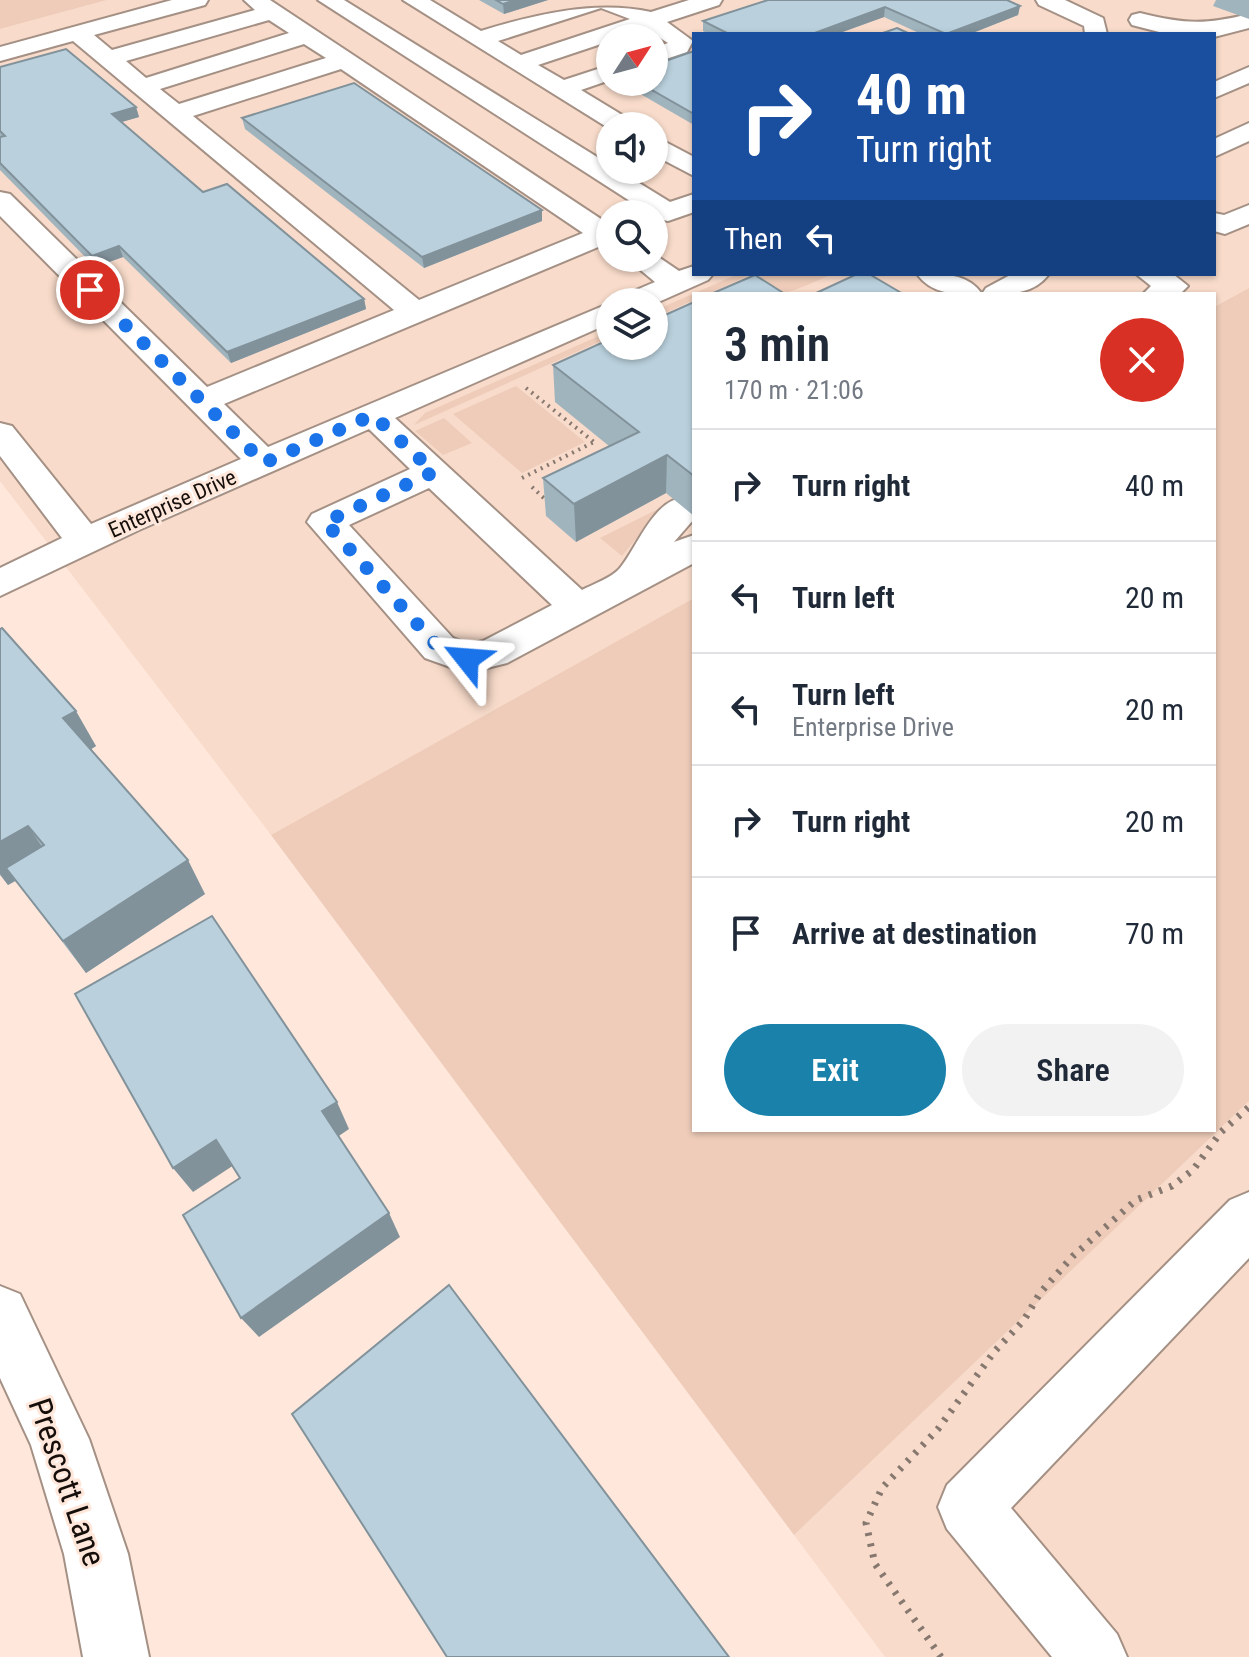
<!DOCTYPE html>
<html lang="en">
<head>
<meta charset="utf-8">
<style>
  body { margin:0; font-family:"Roboto Condensed",sans-serif; background:#f2f2f3; color:#1f2937; height:100vh; display:flex; flex-direction:column; font-size:30px; white-space:nowrap }
  * { box-sizing:border-box; margin:0 }
  p { font-size:26px; color:#747a83 }
  .icon { flex:none; width:44px; height:44px; fill:none; stroke:currentColor; stroke-width:2; stroke-linecap:round; stroke-linejoin:round }
  .map { position:relative; flex:1; overflow:hidden }
  .drawer { position:absolute; left:692px; top:292px; width:524px; height:840px; display:flex; flex-direction:column; background:#fff; border-radius:0px; box-shadow:0 2px 6px #0004 }
  .drawer>* { flex:none }
  .banner { position:absolute; left:692px; top:32px; width:524px; height:244px; border-radius:0px; box-shadow:0 2px 6px #0004; background:#1a4fa0; color:#fff; overflow:hidden }
  .needle { width:52px; rotate:54deg }
  .tools { position:absolute; left:596px; top:24px; display:grid; gap:16px }
  .tools a { display:grid; place-items:center; width:72px; height:72px; border-radius:50%; background:#fff; box-shadow:0 2px 6px #0004; font-size:40px }
  .pin { position:absolute; display:grid; place-items:center; width:68px; height:68px; color:#fff; margin:-34px; border:4px solid #fff; border-radius:50%; box-shadow:0 2px 8px #0007 }
  .me { position:absolute; width:88px; margin:-44px; rotate:298deg; stroke-linejoin:round; filter:drop-shadow(0 0 6px #0008) }
  .turn { display:flex; align-items:center; gap:28px; height:168px; padding:0 32px; font-size:36px }
  .turn .icon { width:104px; height:104px; stroke-width:2.5 }
  .turn b { display:block; font-size:56px; line-height:68px }
  .then { display:flex; align-items:center; height:76px; padding:0 32px; background:#0003; gap:16px; font-size:30px }
  .round { display:grid; place-items:center; flex:none; width:84px; height:84px; border-radius:42px; background:#f2f2f3 }
  .head { display:flex; align-items:center; justify-content:space-between; height:136px; padding:0 32px }
  h1 { font-size:48px; font-weight:600; line-height:60px }
  .button { display:flex; gap:16px; margin-top:auto; padding:16px 32px }
  .button a { flex:1; height:92px; border-radius:48px; background:#1981aa; color:#fff; font-size:32px; font-weight:600; line-height:92px; text-align:center }
  .button a+a { background:#f2f2f3; color:#1f2937 }
  ul { padding:0; list-style:none }
  li { display:flex; align-items:center; gap:24px; height:112px; padding:0 32px; border-top:2px solid #e0e1e3 }
  li div { flex:1 }
  li b { display:block; font-size:30px }
  li em { font-style:normal }
  .map>svg:first-child { display:block }
  .built { fill:#f8dbca; fill-rule:evenodd }
  .green { fill:#eeccb9 }
  .lines { fill:none; stroke-linecap:round; stroke-linejoin:round }
  .minor-casing { stroke:#a49084; stroke-width:4 }
  .path-far1 { stroke:#87786f; stroke-width:4; stroke-dasharray:2 5; stroke-linecap:butt }
  .path { stroke:#87786f; stroke-width:7; stroke-dasharray:3 8; stroke-linecap:butt }
  .minor { fill:#fff; fill-rule:evenodd }
  .wall { fill:#a0b4be }
  .shaded-wall { fill:#82929b }
  .building { fill:#bad1dd; stroke:#82929b; stroke-width:2 }
  .route { stroke:#1a73e8; stroke-width:14; stroke-dasharray:0 25.2 }
  .labels { text-anchor:middle; stroke-width:6; stroke-linejoin:round; paint-order:stroke }
  .far-street-label { font-size:22px; fill:#150e0a; stroke:#ffe8db }
  .near-street-label { font-size:32px; fill:#150e0a; stroke:#ffe8db }
</style>
</head>
<body>
<div class="map">
<svg width="1249" height="1657" viewBox="0 0 1249 1657">
  <rect width="100%" height="100%" fill="#ffe8db"/>
  <path class="built" d="M107 0H1249V288L1214 307V294H694V598L271 835 0 481V29ZM694 34H1214V274H694ZM610 38H654V82H610ZM610 126H654V170H610ZM610 214H654V258H610ZM610 302H654V346H610Z
    M1249 1101V1657H885L794 1535Z"/>
  <path class="green" d="M0 0H107L0 29Z
    M738 274H752L708 294H694V300L654 318V311Z
    M766 274H832C803 287 765 307 735 288Z
    M1249 288V1101L794 1535 271 835 694 598V1130H1214V307Z
    M610 331V337L414 425 425 413Z
    M516 386 585 442 522 473 453 414Z
    M444 418 472 443 443 455 415 431Z
    M662 507 622 556 600 538Z"/>
  <g class="lines">
    <g class="minor-casing">
      <path id="minor" d="M172 0H208L205 5 94 35 112 50 255 10 244 0H270L610 225V247L603 245 224 404 268 447 610 303V323L395 418 582 590C593 584 612 578 620 568 639 545 657 489 694 499V519L674 542 694 535V563L507 663 467 673 425 658 307 522 312 514 410 469 369 429 139 530 0 596V568L62 538 0 456V423L12 426 91 524 241 459 0 216V192L10 194 207 387 394 310 73 41 0 61V47ZM269 20 289 33 146 78 126 61ZM304 44 326 58 179 104 160 89ZM341 69 583 233 419 300 193 116ZM429 488 552 605 483 641 469 644 453 638 349 525Z
        M318 0H344L610 165V170H618L670 202 694 194V212L668 221 658 219Z
        M403 0H430L481 31C536 14 596 0 651 12L689 0H722L719 5 667 22 693 41 687 52 654 63V48L668 43 646 29 610 38V41L538 65 564 80 610 65V80L581 90 632 121 636 126H610V129ZM601 8 630 19 521 55 498 41Z
        M1036 0H1065L1103 18 1107 34H1085L1084 26 1039 5Z
        M1140 13C1184 24 1205 25 1249 14V28L1214 37V34H1167L1132 25 1129 20 1132 15Z
        M1249 67V83L1214 98V82Z
        M1249 123V141L1214 157V139Z
        M654 136 694 157V176L654 155Z
        M1249 205V224L1225 234 1214 231V213L1224 215Z
        M654 254 679 271 694 266V274H713L708 280 654 304 618 302 622 296 655 282 626 258H654Z
        M917 274C941 274 967 272 982 294 958 294 933 296 917 274Z
        M1012 274H1049C1033 296 1006 294 982 294L986 288Z
        M1136 274H1173L1188 286 1180 294H1143L1151 286Z
        M1249 1192V1258L1011 1508 1117 1634 1127 1657H1052L947 1529 938 1507 947 1485 1230 1200Z
        M0 1286 20 1294 89 1439 128 1554 149 1657H83L64 1554 31 1445 0 1378Z"/>
    </g>
    <path class="path-far1" d="M526 388 594 442
      M522 478 596 441
      M532 487 548 502"/>
    <path class="path" d="M941 1657 875 1564 866 1523 882 1488 938 1429 994 1352 1024 1320 1040 1293 1073 1256 1136 1200 1172 1186 1193 1170 1221 1132 1249 1107"/>
    <use href="#minor" class="minor"/>
  </g>
  <path class="wall" d="M479 0H548L504 14Z
    M768 0 1020 6 1018 15 970 34H921L884 17 837 34H709L703 31V21Z
    M1216 0H1249V19L1213 6Z
    M694 51V125L625 85V82H654Z
    M0 67 136 107 139 117 121 122 203 192 364 299 366 309 231 363 123 257 95 267 0 170Z
    M242 118 542 210V221L424 268 245 129Z
    M694 302V516L666 493 576 542 546 516 543 478 609 446 555 402 553 365Z
    M0 629 96 746 90 750 205 894 86 973 16 881 8 885 0 875Z"/>
  <path class="shaded-wall" d="M516 0H548L504 14 503 4Z
    M1020 6 1018 15 970 34H946Z
    M885 7 884 17 837 34H812Z
    M136 107 139 117 115 124 112 114Z
    M542 210V221L424 268 422 257Z
    M119 246 123 257 95 267 92 256Z
    M364 299 366 309 231 363 227 352Z
    M667 455 666 493 576 542 574 504Z
    M76 711 96 746 83 754 63 718Z
    M28 826 50 859 8 885 0 874V842Z
    M188 860 205 894 86 973 63 941Z
    M337 1102 349 1129 336 1138 322 1111Z
    M216 1140 234 1165 193 1192 173 1168Z
    M389 1213 400 1237 259 1337 241 1318Z"/>
  <path class="building" d="M496 0H516L503 4Z
    M768 0H1007L1020 6 946 34 885 7 812 34H729L703 21Z
    M897 28 910 34H880Z
    M66 49 136 107 112 114 203 192 227 184 364 299 227 352 119 246 92 256 0 163V137L5 136 0 131V67Z
    M694 51V114L638 82H654V65Z
    M354 83 542 210 422 257 242 118Z
    M857 274H869L903 294H814Z
    M755 275 785 294H795H711Z
    M694 302V476L667 455 574 504 543 478 639 432 553 365 610 339V346H654V320Z
    M2 628 76 711 63 718 188 860 63 941 6 868 44 845 28 826 0 842V629Z
    M212 916 337 1102 322 1111 389 1213 241 1318 183 1215 240 1178 216 1140 173 1168 75 994Z
    M449 1285 729 1657H447L292 1414Z"/>
  <g class="lines">
    <path class="route" d="M90 290 264 463 373 415 434 472 325 522 439 648 467 659"/>
  </g>
  <g class="labels">
    <g class="far-street-label">
      <text transform="translate(172 503) rotate(-24)" y="8">Enterprise Drive</text>
    </g>
    <g class="near-street-label">
      <text transform="translate(67 1482) rotate(71)" y="11">Prescott Lane</text>
    </g>
  </g>
</svg>
<div class="tools">
<a><svg class="needle" viewBox="-14 -14 28 28"><path d="M0-13l5 13h-10z" fill="#e53935"/><path d="M0 13l5-13h-10z" fill="#747a83"/></svg></a>
<a><svg class="icon" aria-label="sound" viewBox="0 0 24 24"><path d="M4 9h4l5-4v14l-5-4H4zM17 9q2 3 0 6"/></svg></a>
<a><svg class="icon" aria-label="search" viewBox="0 0 24 24"><circle cx="10" cy="10" r="6"/><path d="M15 15l6 6"/></svg></a>
<a><svg class="icon" aria-label="layers" viewBox="0 0 24 24"><path d="M12 4l9 5-9 5-9-5zM3 14l9 5 9-5"/></svg></a>
</div>
<div class="pin" style="left:90px;top:290px;background:#d93025"><svg class="icon" aria-label="arrive" viewBox="0 0 24 24"><path d="M6 21V4h12l-3 4 3 4H6"/></svg></div>
<svg class="me" style="left:467px;top:659px" viewBox="-20 -20 40 40"><path d="M0-17L14 15 0 8-14 15z" fill="#1a73e8" stroke="#fff" stroke-width="4"/></svg>
<div class="banner">
<div class="turn"><svg class="icon" aria-label="right" viewBox="0 0 24 24"><path d="M7 20v-9h11M14 6l5 5-5 5"/></svg><div><b>40 m</b>Turn right</div></div>
<div class="then">Then<svg class="icon" aria-label="left" viewBox="0 0 24 24"><path d="M17 20v-9H6M10 6l-5 5 5 5"/></svg></div>
</div>
<section class="drawer">
<div class="head"><div><h1>3 min</h1><p>170 m · 21:06</p></div><a class="round" style="background:#d93025;color:#fff"><svg class="icon" aria-label="close" viewBox="0 0 24 24"><path d="M6 6l12 12M18 6L6 18"/></svg></a></div>
<ul>
<li><svg class="icon" aria-label="right" viewBox="0 0 24 24"><path d="M7 20v-9h11M14 6l5 5-5 5"/></svg><div><b>Turn right</b></div><em>40 m</em></li>
<li><svg class="icon" aria-label="left" viewBox="0 0 24 24"><path d="M17 20v-9H6M10 6l-5 5 5 5"/></svg><div><b>Turn left</b></div><em>20 m</em></li>
<li><svg class="icon" aria-label="left" viewBox="0 0 24 24"><path d="M17 20v-9H6M10 6l-5 5 5 5"/></svg><div><b>Turn left</b><p>Enterprise Drive</p></div><em>20 m</em></li>
<li><svg class="icon" aria-label="right" viewBox="0 0 24 24"><path d="M7 20v-9h11M14 6l5 5-5 5"/></svg><div><b>Turn right</b></div><em>20 m</em></li>
<li><svg class="icon" aria-label="arrive" viewBox="0 0 24 24"><path d="M6 21V4h12l-3 4 3 4H6"/></svg><div><b>Arrive at destination</b></div><em>70 m</em></li>
</ul>
<div class="button"><a>Exit</a><a>Share</a></div>
</section>
</div>
</body>
</html>
